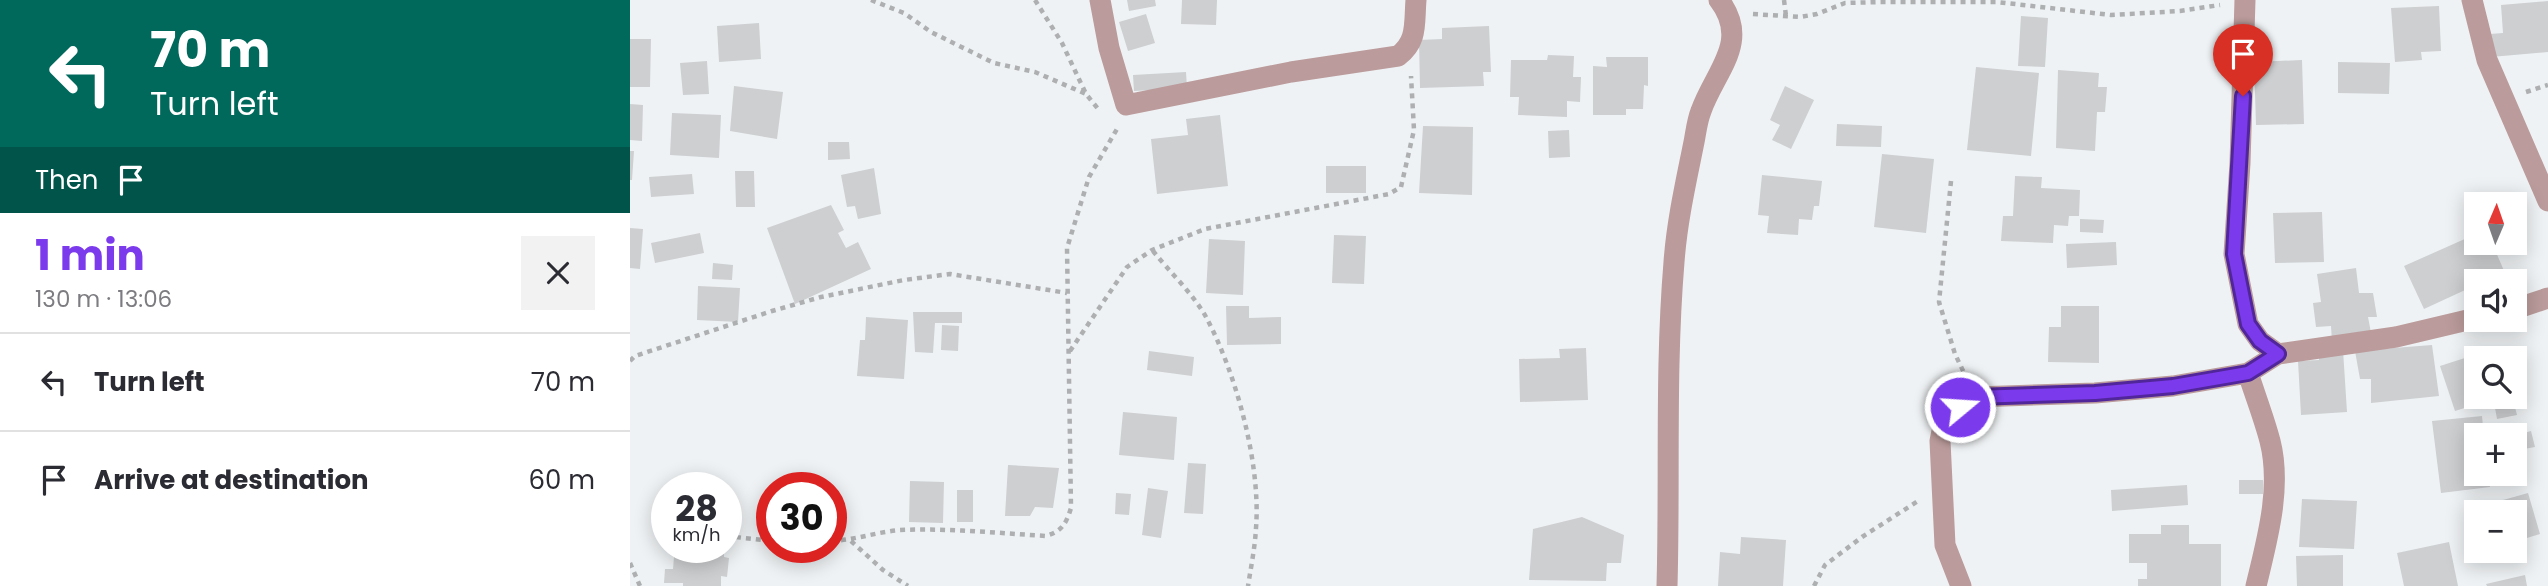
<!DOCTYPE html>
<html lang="en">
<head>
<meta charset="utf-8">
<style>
  body { margin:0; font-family:Poppins,sans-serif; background:#f2f2f3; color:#2b2b33; height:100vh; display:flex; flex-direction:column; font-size:26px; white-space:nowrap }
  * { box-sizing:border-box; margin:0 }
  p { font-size:23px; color:#7c7c81 }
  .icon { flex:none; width:38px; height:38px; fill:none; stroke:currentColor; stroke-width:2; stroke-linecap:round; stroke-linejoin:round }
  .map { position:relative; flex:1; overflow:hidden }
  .sheet { display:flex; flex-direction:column; background:#fff; width:630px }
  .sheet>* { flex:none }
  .top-card { background:#00695c; color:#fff; overflow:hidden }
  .needle { width:46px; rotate:2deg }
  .tools { position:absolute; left:1834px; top:192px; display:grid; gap:14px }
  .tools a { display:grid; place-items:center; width:63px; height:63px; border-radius:0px; background:#fff; box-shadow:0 4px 18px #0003; font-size:35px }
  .speed { position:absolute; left:21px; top:472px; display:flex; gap:14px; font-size:35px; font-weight:700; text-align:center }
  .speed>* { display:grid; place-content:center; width:91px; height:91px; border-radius:50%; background:#fff; box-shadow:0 4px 18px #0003; line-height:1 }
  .speed small { font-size:18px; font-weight:400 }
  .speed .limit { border:10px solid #d22; background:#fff; color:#111 }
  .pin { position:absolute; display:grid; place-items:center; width:60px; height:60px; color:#fff; margin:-72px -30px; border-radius:50% 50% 50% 0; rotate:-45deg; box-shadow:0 0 7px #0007 }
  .pin .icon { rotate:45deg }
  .me { position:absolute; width:77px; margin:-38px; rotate:72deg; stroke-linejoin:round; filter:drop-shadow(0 0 5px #0008) }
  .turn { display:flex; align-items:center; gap:24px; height:147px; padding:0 35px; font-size:32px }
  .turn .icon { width:91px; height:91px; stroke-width:2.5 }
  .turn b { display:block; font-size:49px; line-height:60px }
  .then { display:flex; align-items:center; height:66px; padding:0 35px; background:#0003; gap:14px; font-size:26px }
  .round { display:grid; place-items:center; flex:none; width:74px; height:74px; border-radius:0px; background:#f2f2f3 }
  .summary { display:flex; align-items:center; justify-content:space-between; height:119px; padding:0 35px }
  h1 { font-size:42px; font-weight:700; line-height:52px; color:#7c3aed }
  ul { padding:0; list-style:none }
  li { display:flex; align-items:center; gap:21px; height:98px; padding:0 35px; border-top:2px solid #e1e1e2 }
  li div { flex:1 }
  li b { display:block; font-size:26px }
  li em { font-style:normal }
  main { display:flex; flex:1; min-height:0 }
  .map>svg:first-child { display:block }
  .building { fill:#cdcfd1 }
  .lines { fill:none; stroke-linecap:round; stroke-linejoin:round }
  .path { stroke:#adafb1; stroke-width:4.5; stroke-dasharray:5 5; stroke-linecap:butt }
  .minor { stroke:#bb9b9b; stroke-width:21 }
  .route-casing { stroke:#51269a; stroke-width:18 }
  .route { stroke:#7c3aed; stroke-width:12 }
</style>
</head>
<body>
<main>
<section class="sheet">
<div class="top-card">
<div class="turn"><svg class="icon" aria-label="left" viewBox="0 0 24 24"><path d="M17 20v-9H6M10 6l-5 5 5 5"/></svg><div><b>70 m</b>Turn left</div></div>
<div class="then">Then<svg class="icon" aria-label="arrive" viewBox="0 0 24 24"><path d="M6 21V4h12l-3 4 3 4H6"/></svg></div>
</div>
<div class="summary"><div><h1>1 min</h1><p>130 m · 13:06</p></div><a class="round"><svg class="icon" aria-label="close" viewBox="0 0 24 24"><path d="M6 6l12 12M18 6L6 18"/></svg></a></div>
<ul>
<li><svg class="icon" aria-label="left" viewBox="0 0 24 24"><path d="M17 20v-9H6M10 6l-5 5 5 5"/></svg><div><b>Turn left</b></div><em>70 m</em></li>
<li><svg class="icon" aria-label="arrive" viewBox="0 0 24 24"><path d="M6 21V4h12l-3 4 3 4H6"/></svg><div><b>Arrive at destination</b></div><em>60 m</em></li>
</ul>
</section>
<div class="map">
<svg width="1918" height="586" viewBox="0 0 1918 586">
  <rect width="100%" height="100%" fill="#eff2f4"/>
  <path class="building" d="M497 0H525L526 6 499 11Z
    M552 0H587L586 25 551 24Z
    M1918 1V52L1861 57 1860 34 1873 33 1871 5Z
    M1809 6 1811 51 1791 52 1792 60 1765 62 1761 8Z
    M516 14 525 43 498 51 489 22Z
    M1391 16 1418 18 1415 67 1388 66Z
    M129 23 131 59 89 62 87 26Z
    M859 26 861 72H853L854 86 790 88 789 40 812 39V28Z
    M0 39H21L20 87H0Z
    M918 55 944 56 943 77H951L950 102 937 101V117L888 115 889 97H880L881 60H917Z
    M976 57H1018V86L1014 85 1013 109H996V115H963V66L977 67Z
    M1672 60 1674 124 1626 125 1624 62Z
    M77 61 79 94 53 95 50 63Z
    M1708 62 1760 63 1759 94 1708 93Z
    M1346 67 1409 73 1401 156 1337 150Z
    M1428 70 1469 73 1468 87H1477L1475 112H1467L1465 151 1426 148Z
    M556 72 557 88 504 91 503 75Z
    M104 86 153 92 147 139 100 131Z
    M1155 86 1184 100 1161 149 1142 140 1150 125 1140 120Z
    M0 104 13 105 12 141 0 140Z
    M42 113 91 115 89 158 40 155Z
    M590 115 598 186 527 194 521 139 558 135 556 119Z
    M1207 124 1252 126 1251 147 1206 146Z
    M793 126 843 127 842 195 789 193Z
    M939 130 940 157 919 158 918 131Z
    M198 142H219L220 159 198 160Z
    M0 151H4L2 180H0Z
    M1252 154 1304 159 1296 233 1244 227Z
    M696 166H736V193H696Z
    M244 168 251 214 228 219 225 206 217 207 211 175Z
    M105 171H124L125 207H106Z
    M62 174 64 194 21 197 19 177Z
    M1132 175 1192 181 1189 206H1184L1182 220 1169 219 1168 235 1137 233 1139 216 1128 215Z
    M1385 176 1412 177 1411 188 1450 190 1449 216H1439L1438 226 1424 225 1423 243 1371 241 1373 216H1383Z
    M201 205 214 230 208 233 216 248 228 242 241 269 165 304 137 228Z
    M1692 212 1694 262 1645 263 1643 213Z
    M1450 219 1474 220 1473 233 1450 232Z
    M0 228 13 229 10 269 0 268Z
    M70 233 74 253 25 263 21 243Z
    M1846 234V243H1862L1875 273 1855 282H1846V285L1794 309 1774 266Z
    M704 235 736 236 734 284 702 283Z
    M579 239 615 241 613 295 576 293Z
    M1486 242 1487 265 1437 268 1436 244Z
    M83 263 103 265 102 280 82 279Z
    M1726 268 1729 293H1743L1747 317H1738L1742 338 1702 342 1701 326 1686 327 1683 303 1691 302 1687 274Z
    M68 286 110 288 108 322 67 320Z
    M596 306H619V318L651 317V344L597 345Z
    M1431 306H1469V363L1418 362 1419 327H1431Z
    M283 312H332V323H305L303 353 285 352Z
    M236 317 278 320 274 379 227 376 230 340H235Z
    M312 325 329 326 328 351 311 350Z
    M1802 345 1809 396 1741 403V379H1730L1725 351Z
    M956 348 958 400 890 402 889 359 930 358 929 349Z
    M1866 348 1869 359H1846V397L1866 398 1825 411 1810 366Z
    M1713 350 1717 412 1671 415 1668 361 1689 360V352Z
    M519 351 564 357 562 376 517 370Z
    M1884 403 1887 415 1867 419 1865 408Z
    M493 412 547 417 544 460 489 455Z
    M1852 416 1854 436H1846V474H1858L1860 487 1811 493 1802 421Z
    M1901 431 1905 447 1894 449 1890 434Z
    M558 463 576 464 573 514 554 513Z
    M378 465 429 468 423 508 405 507 400 516H375Z
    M1609 480H1633V494H1609Z
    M280 481 314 482 313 523 279 522Z
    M93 482 111 513 96 522V488H81Z
    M1557 485 1558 505 1482 511 1481 490Z
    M518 488 538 491 531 538 512 535Z
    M327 490H343V522H327Z
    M486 493 501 494 499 515 485 514Z
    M1898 493 1910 534 1887 541 1885 539V513L1863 512 1869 510 1866 502Z
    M1672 499 1727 501 1724 549 1669 547Z
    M952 517 994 535 991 563H977L976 581 899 580 903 529Z
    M1531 525H1559V544H1591V586H1508V579H1517V563H1499V534H1531Z
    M1111 537 1156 540 1153 586H1088L1090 552 1110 554Z
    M1819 542 1828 586H1774L1767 553Z
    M51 548H88V551L94 552V557L99 558 97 577 91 576V586H53V583H34L35 569H43L44 557Z
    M1713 555V586H1667L1666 556Z
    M1895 575 1897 586H1857L1856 584Z"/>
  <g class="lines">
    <path class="path" d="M241 0 274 13 301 32 364 63 405 72 456 94
      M405 0 432 43 456 94 469 110
      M1154 0 1156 16
      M1123 14 1170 17 1187 14 1215 3 1250 2H1367L1481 15 1550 11 1590 5
      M1896 92 1918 85
      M1321 181 1309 302 1325 354 1336 377
      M523 251C539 271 564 295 576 317 606 373 631 464 626 528 625 547 621 567 618 586
      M440 351 497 267 522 250 575 229 759 194 771 187 784 130 781 76
      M0 361 5 356 142 311 191 297 274 280 320 274 437 293
      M96 536 142 541
      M201 541C225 540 247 532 270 530 319 528 367 533 416 536 432 531 436 524 441 508L437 248 459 177 487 129
      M221 541 253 570 278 586
      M0 563 10 586
      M1184 586 1195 565 1232 537 1288 501"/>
    <path class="minor" d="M470 0 479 48 496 105 661 72 768 56C788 41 784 23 786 0
      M1615 0 1610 163 1604 254 1618 324 1630 341 1648 354
      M1842 0 1857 60 1918 201
      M1885 309 1918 298
      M1618 373C1625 395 1634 418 1640 441 1652 488 1637 540 1626 586
      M1037 586C1040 478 1035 370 1044 262 1047 221 1056 182 1064 142 1066 132 1067 121 1071 111 1085 71 1121 42 1089 0
      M1331 586 1315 545 1310 441 1315 416 1345 397 1465 393 1543 386 1618 373 1648 354 1766 337 1846 318"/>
  </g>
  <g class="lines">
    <g class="route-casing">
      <path id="route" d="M1330 407 1345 397 1465 393 1543 386 1618 373 1648 354 1630 341 1618 324 1604 254 1613 96"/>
    </g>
    <use href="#route" class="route"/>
  </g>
</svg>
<div class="tools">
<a><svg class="needle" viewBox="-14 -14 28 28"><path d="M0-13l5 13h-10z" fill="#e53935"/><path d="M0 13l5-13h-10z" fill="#7c7c81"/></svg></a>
<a><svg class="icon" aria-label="sound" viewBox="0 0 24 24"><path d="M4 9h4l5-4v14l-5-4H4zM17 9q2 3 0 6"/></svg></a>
<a><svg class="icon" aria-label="search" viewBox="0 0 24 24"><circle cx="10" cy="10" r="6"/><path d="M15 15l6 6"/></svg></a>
<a>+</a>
<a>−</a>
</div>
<div class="speed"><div>28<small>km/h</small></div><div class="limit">30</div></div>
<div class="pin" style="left:1613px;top:96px;background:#d93025"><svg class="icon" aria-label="arrive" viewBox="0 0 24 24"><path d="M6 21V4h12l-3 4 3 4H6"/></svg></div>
<svg class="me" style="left:1330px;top:407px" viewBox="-20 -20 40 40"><circle r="17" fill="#7c3aed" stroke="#fff" stroke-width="3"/><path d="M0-11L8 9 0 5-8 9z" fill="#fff"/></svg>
</div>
</main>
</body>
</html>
